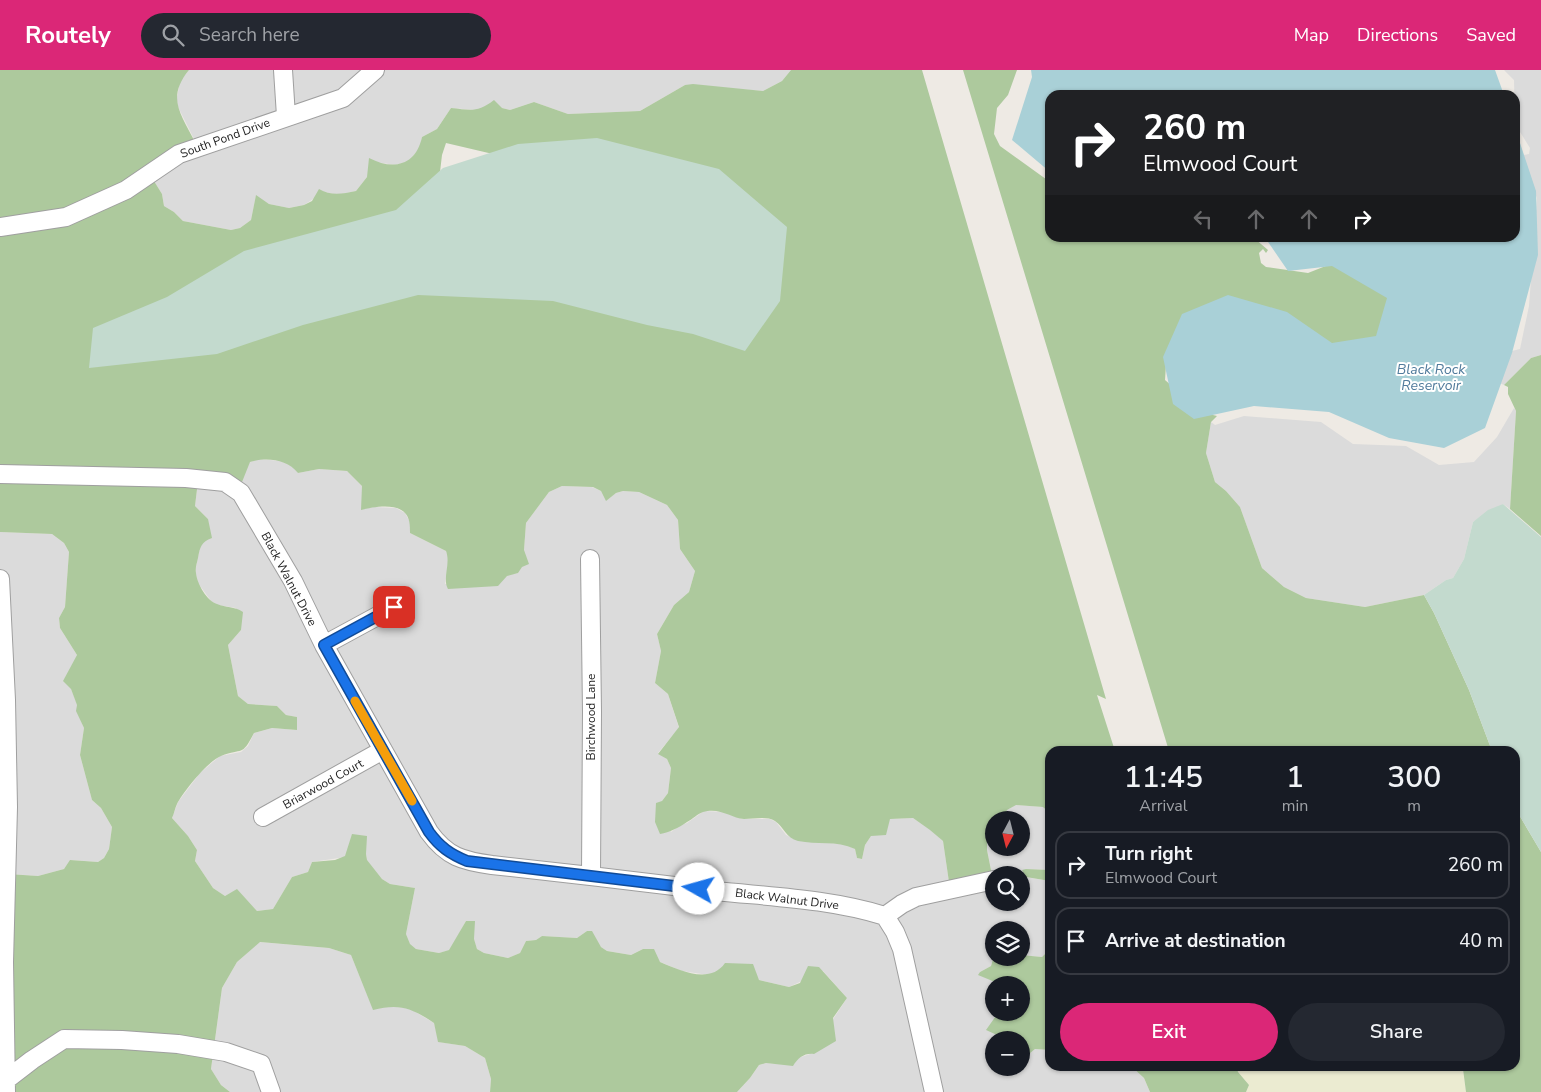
<!DOCTYPE html>
<html lang="en">
<head>
<meta charset="utf-8">
<style>
  body { margin:0; font-family:"Nunito Sans",sans-serif; background:#242831; color:#f1f3f6; height:100vh; display:flex; flex-direction:column; font-size:19px; white-space:nowrap }
  * { box-sizing:border-box; margin:0 }
  p { font-size:16px; color:#9ea1a6 }
  .icon { flex:none; width:28px; height:28px; fill:none; stroke:currentColor; stroke-width:2; stroke-linecap:round; stroke-linejoin:round }
  .map { position:relative; flex:1; overflow:hidden }
  .panel { position:absolute; left:1045px; top:676px; width:475px; height:325px; display:flex; flex-direction:column; background:#171b24; border-radius:15px; box-shadow:0 1px 4px #0004 }
  .panel>* { flex:none }
  .top-card { position:absolute; left:1045px; top:20px; width:475px; height:152px; border-radius:15px; box-shadow:0 1px 4px #0004; background:#202124; color:#fff; overflow:hidden }
  .needle { width:32px; rotate:187deg }
  .fabs { position:absolute; left:985px; top:741px; display:grid; gap:10px }
  .fabs a { display:grid; place-items:center; width:45px; height:45px; border-radius:50%; background:#171b24; box-shadow:0 1px 4px #0004; font-size:25px }
  .pin { position:absolute; display:grid; place-items:center; width:42px; height:42px; color:#fff; margin:-21px; border-radius:10px; box-shadow:0 2px 8px #0006 }
  .me { position:absolute; width:55px; margin:-28px; rotate:277deg; stroke-linejoin:round; filter:drop-shadow(0 0 4px #0008) }
  .turn { display:flex; align-items:center; gap:18px; height:105px; padding:0 15px; font-size:22px }
  .turn .icon { width:65px; height:65px; stroke-width:2.5 }
  .turn b { display:block; font-size:35px; line-height:42px }
  .lanes { display:flex; align-items:center; height:48px; padding:0 15px; background:#0003; justify-content:center; gap:25px; direction:ltr }
  .lanes .off { opacity:.35 }
  .eta { display:flex; justify-content:space-evenly; align-items:center; height:85px; text-align:center }
  .eta b { font-size:30px; font-weight:600; line-height:35px }
  .button { display:flex; gap:10px; margin-top:auto; padding:10px 15px }
  .button a { flex:1; height:58px; border-radius:30px; background:#db2777; color:#fff; font-size:20px; font-weight:600; line-height:58px; text-align:center }
  .button a+a { background:#242831; color:#f1f3f6 }
  ul { padding:0; list-style:none }
  li { display:flex; align-items:center; gap:15px; height:68px; margin:0 10px 8px; padding:0 5px; border:2px solid #363941; border-radius:15px }
  li div { flex:1 }
  li b { display:block; font-size:19px }
  li em { font-style:normal }
  header { display:flex; align-items:center; gap:30px; box-sizing:border-box; height:70px; padding:0 25px; background:#db2777; color:#fff }
  header strong { font-size:24px }
  nav { display:flex; gap:28px; margin-inline-start:auto; font-size:18px }
  .search { width:350px; height:45px; background:#242831; display:flex; align-items:center; gap:12px; box-sizing:border-box; padding:0 18px; border-radius:28px; color:#9ea1a6; font-size:19px }
  .map>svg:first-child { display:block }
  .residential { fill:#dbdbdb; fill-rule:evenodd }
  .farmland { fill:#ebebd1 }
  .forest { fill:#adc99d; fill-rule:evenodd }
  .wetland { fill:#c3dace }
  .water { fill:#a9d0d7 }
  .lines { fill:none; stroke-linecap:round; stroke-linejoin:round }
  .minor-casing { stroke:#9f9f9f; stroke-width:20 }
  .minor { stroke:#fff; stroke-width:18 }
  .route-casing { stroke:#114b97; stroke-width:12 }
  .route { stroke:#1a73e8; stroke-width:9 }
  .slow { stroke:#f59e0b; stroke-width:9 }
  .labels { text-anchor:middle; stroke-width:4; stroke-linejoin:round; paint-order:stroke }
  .street-label { font-size:12px; fill:#1e1e1e; stroke:#fff }
  .water-label { font-size:14px; font-style:italic; fill:#517b9c; stroke:#fff }
</style>
</head>
<body>
<header>
<strong>Routely</strong>
<div class="search"><svg class="icon" aria-label="search" viewBox="0 0 24 24"><circle cx="10" cy="10" r="6"/><path d="M15 15l6 6"/></svg>Search here</div>
<nav><a>Map</a><a>Directions</a><a>Saved</a></nav>
</header>
<div class="map">
<svg width="1541" height="1022" viewBox="0 0 1541 1022">
  <rect width="100%" height="100%" fill="#eeeae4"/>
  <path class="residential" d="M189 0H791L782 11 763 21 685 15 640 41 568 44 534 32 510 40 502 38 474 40 451 38 437 59 422 67 420 78 408 92 395 95 375 92 367 107 356 121 338 125 324 122 304 135 289 138 269 134 256 126 251 150 240 158 231 160 183 151 174 142 164 136 162 124 149 103 195 71 176 33 180 11Z
    M1504 0H1541V285L1531 288 1504 315 1495 311 1508 282 1520 279 1529 236 1537 128 1519 86 1529 84 1530 78 1515 54 1514 10Z
    M1514 338 1516 341 1510 439 1503 434 1473 452 1464 489 1453 508 1446 510 1424 525 1365 537 1306 528 1284 517 1262 498 1240 437 1226 421 1215 412 1206 383 1211 352 1215 355 1244 346 1321 352 1353 374 1406 376 1439 395 1474 392 1497 367Z
    M259 389 281 391 294 397 298 403 319 399 347 401 362 416 374 437 396 438 405 443 410 452V463L446 481 449 488 445 514 518 503 524 480 526 453 549 422 562 416 592 417 601 421 606 430 616 423 623 421 639 422 667 435 678 450 680 479 695 501 689 522 674 535 657 564 661 581 655 613 668 624 679 658 658 683 667 689 671 698 668 723 662 731 671 762 679 756 687 753 704 741 725 742 742 749H770L776 752 786 765 797 770 845 774 855 779 857 788 862 789 865 775 871 766 890 749 913 748 931 760 943 771 949 812 992 805 987 780 986 770 994 762V778H1021V750H1003L1007 740 1015 735 1044 737 1050 743V800L1026 799V807L1050 811V879L1042 887 1021 885V860H994V886L991 896 980 902 995 912 997 915H994V942L998 943 1004 968 1008 970H994V998H1021V979L1029 984 1035 979 1050 980V996H1131L1144 1008 1150 1022H737L750 1008 759 995 766 993 793 995 798 988 810 984 847 928 823 901 789 917 759 910 756 905 720 901 708 905 682 901 660 892 643 879 631 885 607 881 601 877 587 861 577 868 542 866 536 870 526 871 520 883 508 888 484 883 477 879 474 870V851H466L450 880 439 883 416 879 410 875 406 864 415 818 390 814 382 809 367 791 366 784 312 792 308 802 292 807 273 839 257 841 237 820 225 826 213 818 195 791 197 780 188 766 172 748 178 732 200 703 220 686 241 682 248 676 254 663 272 658 297 660V647L286 645 277 636 248 634 238 626 228 575 241 560 236 538 217 535 211 531 198 513 195 502 200 477 203 471 208 449 195 436 198 411ZM994 805H1021V832H994Z
    M0 462 52 464 64 473 69 482 65 537 59 548 60 558 77 585 71 619 77 634V641L84 658 80 685 92 730 101 738 112 757 109 779 104 788 98 792 71 790 64 799 38 806 8 804 0 1022Z
    M259 872 329 878 351 885 373 939 385 936 409 938 434 953 439 972 465 976 485 988 491 1009 490 1022H230L221 1015 211 999 222 918 237 892Z"/>
  <path class="farmland" d="M1236 996H1465L1463 999 1466 1022H1246L1249 1015 1238 1002Z"/>
  <path class="forest" d="M0 0H189C166 28 181 44 195 72L149 103 162 124 164 136 174 142 183 151 231 160 240 158 251 150 256 125 269 134 289 138 304 135 312 131 319 119C331 126 342 124 356 121L367 107 369 88C394 101 416 95 422 67L437 59 451 38C471 40 477 43 494 30L502 38 510 40 534 32 568 44 640 41 685 15 693 14 763 21 782 11 791 0H922L1106 629 1097 625 1115 681H1050V743L1043 737 1016 735 1007 740 1003 750H994V762L987 770V780L992 805 949 812 943 771 930 760 913 748 890 749 886 765 871 766 865 775 862 789 857 788 855 779C836 770 817 775 798 771 786 768 784 757 775 751 767 746 754 749 744 749 731 748 720 737 703 742 697 744 693 749 687 752 678 758 670 762 660 764L655 752 656 733 662 731 668 723 671 698 667 689 658 684 679 657 668 624 655 613 661 581 657 564 674 535 689 522 695 501 680 479 678 450 667 435 639 422 623 421 616 423 606 431 601 421 593 417 562 416 549 422 526 453 524 480 529 494 522 497 518 503 507 506 498 516 448 519C442 508 451 494 446 481L410 463C410 456 410 448 405 443 396 433 373 437 361 440L362 416 347 401 319 399 298 403C287 389 266 387 250 392L238 422 198 411 195 436 208 449 212 468C201 472 200 477 198 488 197 493 195 498 196 503 197 514 207 531 217 534 226 538 234 536 243 542L241 560 228 575 238 626 248 634 277 636 286 645 297 647V660L272 658 254 663C241 688 243 677 221 686 209 690 183 722 177 734 175 738 174 744 172 748L188 766 197 780 195 791 213 818 225 826 237 819 257 841 273 839 292 807 308 802 312 792 335 790 345 786 352 764 367 766 366 784 367 790 382 809 390 814 415 818 406 864 410 874 416 879 439 883 449 880 466 851H475L474 869 477 879 484 883 508 888 520 883 526 871 536 870 542 866 577 868 587 861H592L601 877 607 881 631 885 643 879H654L660 892C679 900 710 915 725 893L753 894 759 910 789 917 800 913 808 896 819 897 847 928 833 948 836 971 814 984C804 983 798 988 793 996L766 993 759 995 750 1008 737 1022H490L491 1009 485 988 465 976 438 972 434 953C412 938 399 933 373 940L351 885 329 878 260 872 237 892 222 918 211 999 221 1015 230 1022H5L8 804 38 806 64 799 70 790 98 792 104 788 109 779 112 757 101 738 92 730 80 685 84 658 76 641 77 635 71 619 63 611 77 585 60 558 59 548 65 537 69 482 64 473 52 464 0 462ZM446 73 536 94 438 119 442 85Z
    M963 0H1017L1008 25 997 38 994 64 1000 76 1050 112V168H1254L1268 180 1266 183 1263 179 1259 183 1261 193 1266 197 1308 203 1356 184 1414 217 1368 289 1166 294 1165 310 1188 330 1197 341 1217 346 1211 352 1206 383 1215 412 1226 421 1240 437 1262 498 1284 517 1306 528 1365 537 1424 525 1434 543 1469 620 1492 681H1169Z
    M1541 285V466L1510 439 1516 341 1508 324V317L1504 315 1531 288Z
    M1515 738 1541 782V1022H1466L1463 999 1465 996H1515Z
    M1026 799 1050 800V811L1026 807 1022 800Z
    M1050 879V980L1035 979 1029 984 1021 979V970H1008L986 960 998 943 1021 942V915H997L995 912 978 905 980 902 991 896 994 886V888H1021V885L1042 887Z
    M1131 996H1236L1238 1002 1249 1015 1246 1022H1150L1144 1008Z"/>
  <path class="wetland" d="M597 68 719 99 787 157 780 231 745 281 693 264 647 255 553 231 418 225 303 255 217 284 89 298 93 258 167 227 244 181 396 140 443 98 518 74Z
    M1503 434 1541 467V782L1515 738V681H1492L1469 620 1434 543 1424 525 1446 510 1453 508 1464 489 1473 452 1488 440Z"/>
  <path class="water" d="M1031 0H1495L1504 25H1050V102L1012 70 1032 7Z
    M1515 58 1536 121 1538 185 1512 283 1485 358 1444 378 1389 368 1329 342 1254 336 1194 349 1173 334 1163 287 1182 244 1228 225 1287 242 1332 273 1376 266 1387 228 1332 196 1288 201 1266 169 1260 168H1515Z"/>
  <g class="lines">
    <g class="minor-casing">
      <path id="minor" d="M283 0 286 46
        M0 157 66 147 126 120 179 84 343 28 375 0
        M0 404 186 408 225 412 241 423 293 511 324 575 429 762C447 787 463 791 492 795 567 803 641 812 716 821 773 827 830 829 885 846L895 862 902 879 934 1022
        M590 489 592 642 591 806
        M0 509 6 630 8 737 4 892 6 1022
        M324 575 394 537
        M263 747 383 680
        M885 846 902 834 916 827 994 810
        M6 1010 32 990 64 969 122 970 178 974 226 982 261 994 271 1022"/>
    </g>
    <use href="#minor" class="minor"/>
  </g>
  <g class="lines">
    <g class="route-casing">
      <path id="route" d="M394 537 324 575 429 762C440 777 450 784 467 791L699 819"/>
    </g>
    <use href="#route" class="route"/>
    <path class="slow" d="M355 631 412 731"/>
  </g>
  <g class="labels">
    <g class="street-label">
      <text transform="translate(225 68) rotate(-20)" y="4">South Pond Drive</text>
      <text transform="translate(289 509) rotate(62)" y="4">Black Walnut Drive</text>
      <text transform="translate(591 647) rotate(-90)" y="4">Birchwood Lane</text>
      <text transform="translate(323 714) rotate(-29)" y="4">Briarwood Court</text>
      <text transform="translate(787 829) rotate(7)" y="4">Black Walnut Drive</text>
    </g>
    <g class="water-label">
      <text x="1431" y="304">Black Rock<tspan x="1431" dy="16">Reservoir</tspan></text>
    </g>
  </g>
</svg>
<div class="fabs">
<a><svg class="needle" viewBox="-14 -14 28 28"><path d="M0-13l5 13h-10z" fill="#e53935"/><path d="M0 13l5-13h-10z" fill="#9ea1a6"/></svg></a>
<a><svg class="icon" aria-label="search" viewBox="0 0 24 24"><circle cx="10" cy="10" r="6"/><path d="M15 15l6 6"/></svg></a>
<a><svg class="icon" aria-label="layers" viewBox="0 0 24 24"><path d="M12 4l9 5-9 5-9-5zM3 14l9 5 9-5"/></svg></a>
<a>+</a>
<a>−</a>
</div>
<div class="pin" style="left:394px;top:537px;background:#d93025"><svg class="icon" aria-label="arrive" viewBox="0 0 24 24"><path d="M6 21V4h12l-3 4 3 4H6"/></svg></div>
<svg class="me" style="left:699px;top:819px" viewBox="-20 -20 40 40"><circle r="19" fill="#fff"/><path d="M0-13L10 11 0 6-10 11z" fill="#1a73e8"/></svg>
<div class="top-card">
<div class="turn"><svg class="icon" aria-label="right" viewBox="0 0 24 24"><path d="M7 20v-9h11M14 6l5 5-5 5"/></svg><div><b>260 m</b>Elmwood Court</div></div>
<div class="lanes"><svg class="icon off" aria-label="left" viewBox="0 0 24 24"><path d="M17 20v-9H6M10 6l-5 5 5 5"/></svg><svg class="icon off" aria-label="ahead" viewBox="0 0 24 24"><path d="M12 20V5M6 11l6-6 6 6"/></svg><svg class="icon off" aria-label="ahead" viewBox="0 0 24 24"><path d="M12 20V5M6 11l6-6 6 6"/></svg><svg class="icon" aria-label="right" viewBox="0 0 24 24"><path d="M7 20v-9h11M14 6l5 5-5 5"/></svg></div>
</div>
<section class="panel">
<div class="eta">
<div><b>11:45</b><p>Arrival</p></div>
<div><b>1</b><p>min</p></div>
<div><b>300</b><p>m</p></div>
</div>
<ul>
<li><svg class="icon" aria-label="right" viewBox="0 0 24 24"><path d="M7 20v-9h11M14 6l5 5-5 5"/></svg><div><b>Turn right</b><p>Elmwood Court</p></div><em>260 m</em></li>
<li><svg class="icon" aria-label="arrive" viewBox="0 0 24 24"><path d="M6 21V4h12l-3 4 3 4H6"/></svg><div><b>Arrive at destination</b></div><em>40 m</em></li>
</ul>
<div class="button"><a>Exit</a><a>Share</a></div>
</section>
</div>
</body>
</html>
